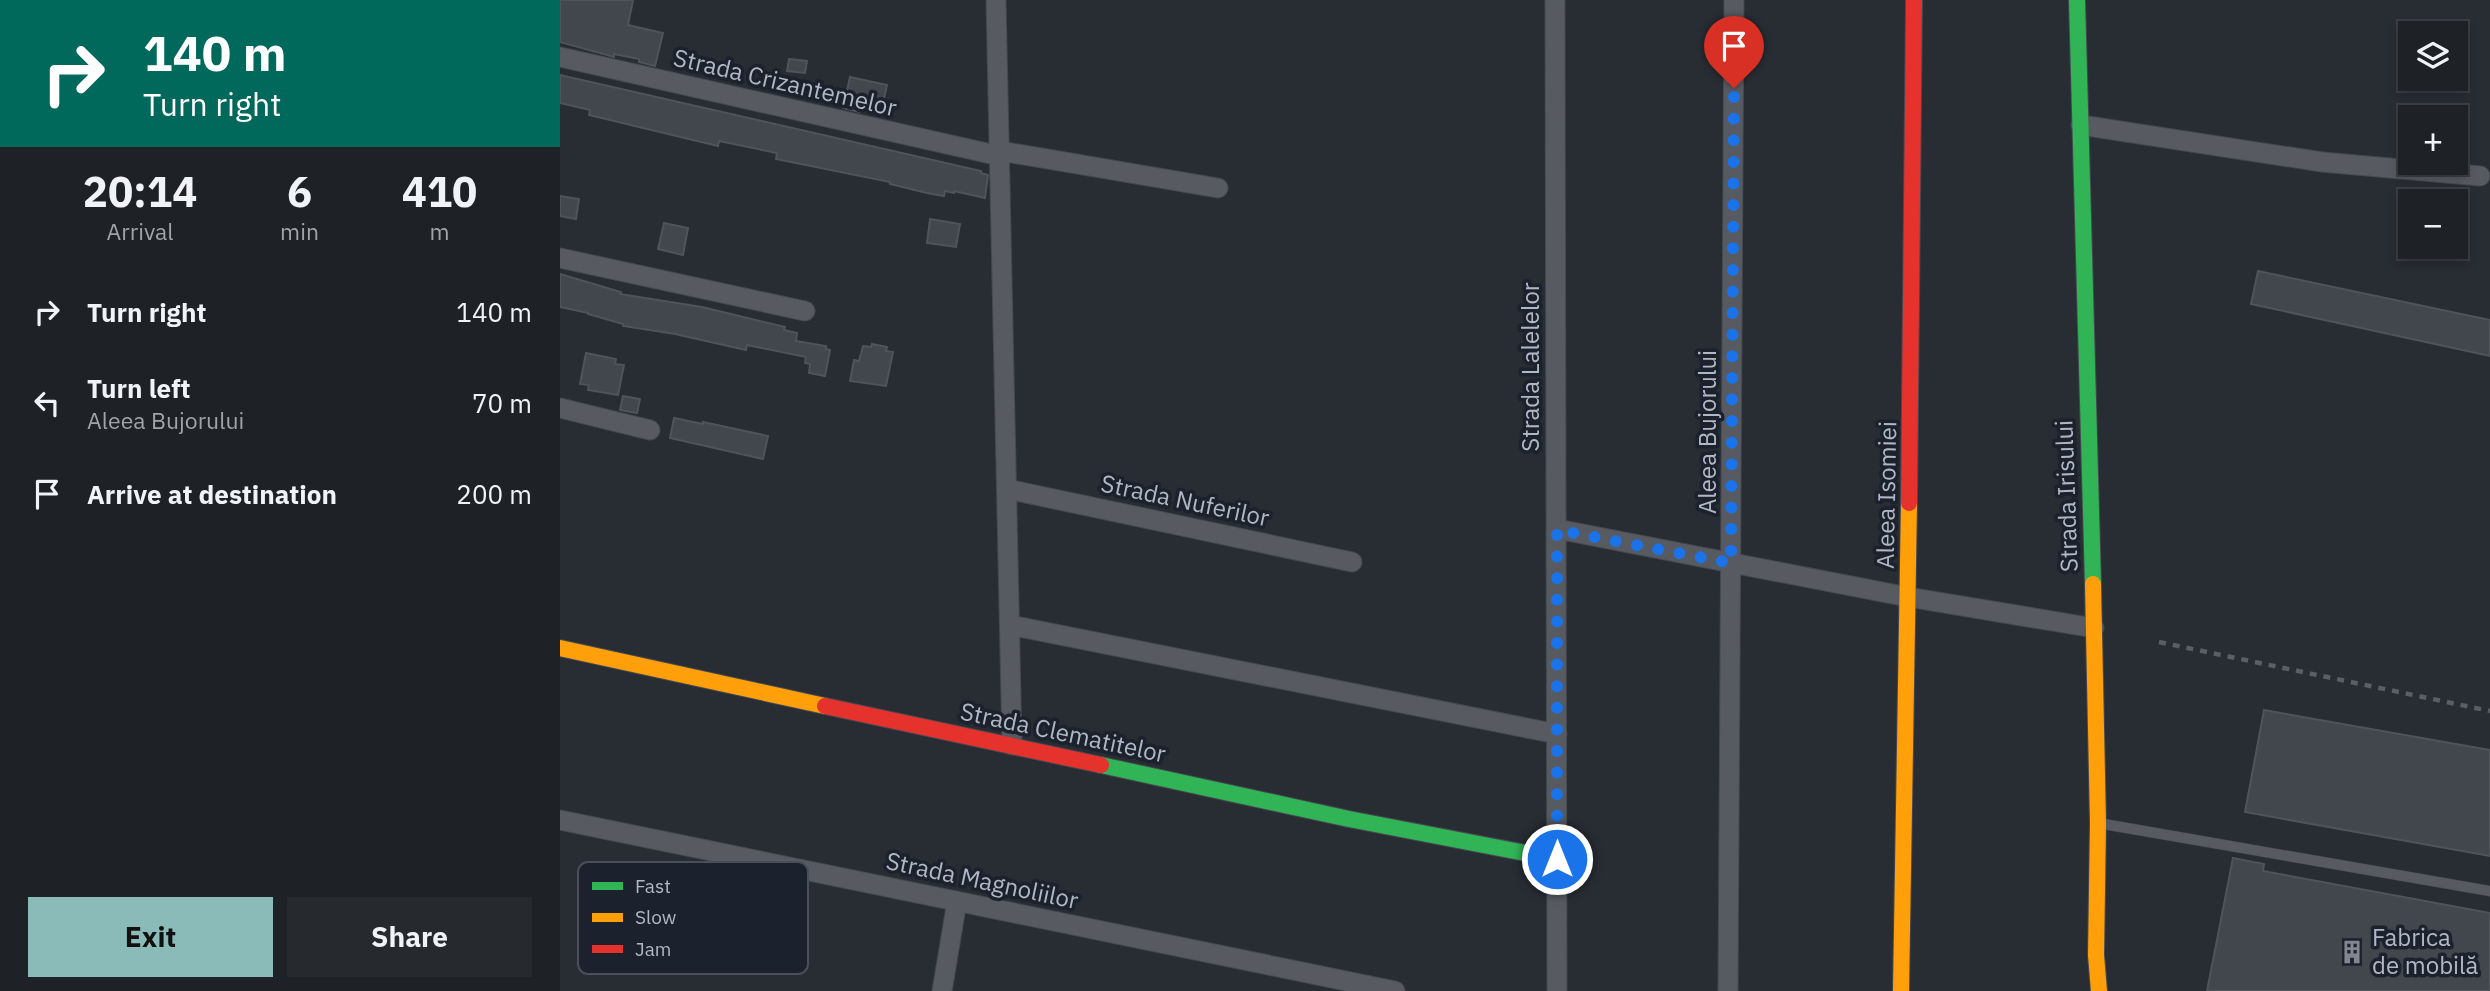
<!DOCTYPE html>
<html lang="en">
<head>
<meta charset="utf-8">
<style>
  body { margin:0; font-family:"IBM Plex Sans",sans-serif; background:#26292e; color:#f1f3f6; height:100vh; display:flex; flex-direction:column; font-size:26px; white-space:nowrap }
  * { box-sizing:border-box; margin:0 }
  p { font-size:23px; color:#a1a3a7 }
  .icon { flex:none; width:38px; height:38px; fill:none; stroke:currentColor; stroke-width:2; stroke-linecap:round; stroke-linejoin:round }
  .map { position:relative; flex:1; overflow:hidden }
  .side { display:flex; flex-direction:column; background:#1e2126; width:560px }
  .side>* { flex:none }
  .guide { background:#00695c; color:#fff; overflow:hidden }
  .fabs { position:absolute; left:1838px; top:21px; display:grid; gap:14px }
  .fabs a { display:grid; place-items:center; width:70px; height:70px; border-radius:0px; background:#1e2126; box-shadow:0 4px 10px #0003,0 0 0 2px #3c3e43; font-size:35px }
  .pin { position:absolute; display:grid; place-items:center; width:60px; height:60px; color:#fff; margin:-72px -30px; border-radius:50% 50% 50% 0; rotate:-45deg; box-shadow:0 0 7px #0007 }
  .pin .icon { rotate:45deg }
  .me { position:absolute; width:77px; margin:-38px; rotate:0deg; stroke-linejoin:round; filter:drop-shadow(0 0 5px #0008) }
  .turn { display:flex; align-items:center; gap:24px; height:147px; padding:0 28px; font-size:32px }
  .turn .icon { width:91px; height:91px; stroke-width:2.5 }
  .turn b { display:block; font-size:49px; line-height:60px }
  .eta { display:flex; justify-content:space-evenly; align-items:center; height:119px; text-align:center }
  .eta b { font-size:42px; font-weight:700; line-height:49px }
  .primary-button { display:flex; gap:14px; margin-top:auto; padding:14px 28px }
  .primary-button a { flex:1; height:80px; border-radius:0px; background:#8bbbb9; color:#111; font-size:28px; font-weight:700; line-height:80px; text-align:center }
  .primary-button a+a { background:#26292e; color:#f1f3f6 }
  ul { padding:0; list-style:none }
  li { display:flex; align-items:center; gap:21px; height:91px; padding:0 28px }
  li div { flex:1 }
  li b { display:block; font-size:26px }
  li em { font-style:normal }
  main { display:flex; flex:1; min-height:0 }
  .map>svg:first-child { display:block }
  .building { fill:#42474e; stroke:#4f535b; stroke-width:2 }
  .lines { fill:none; stroke-linecap:round; stroke-linejoin:round }
  .lane-casing { stroke:#454850; stroke-width:11 }
  .street-casing { stroke:#454850; stroke-width:21 }
  .fast-casing { stroke:#454850; stroke-width:18 }
  .slow-casing { stroke:#454850; stroke-width:18 }
  .jam-casing { stroke:#454850; stroke-width:18 }
  .lane { stroke:#575a61; stroke-width:10 }
  .street { stroke:#575a61; stroke-width:19 }
  .fast { stroke:#30b455; stroke-width:16 }
  .slow { stroke:#ff9f0a; stroke-width:16 }
  .jam { stroke:#e5322d; stroke-width:16 }
  .rail { stroke:#5b5e65; stroke-width:4.5; stroke-dasharray:7 7; stroke-linecap:butt }
  .route { stroke:#1a73e8; stroke-width:12; stroke-dasharray:0 21.6 }
  .labels { text-anchor:middle; stroke-width:7; stroke-linejoin:round; paint-order:stroke }
  .street-label { font-size:24px; fill:#b1b8c4; stroke:#1b222d }
  .poi-label { font-size:24px; fill:#b1b8c4; stroke:#1b222d; text-anchor:start }
  .key { fill:#1b222d; stroke:#484f5a; stroke-width:2 }
  .key-label { font-size:19px; fill:#b1b8c4 }
</style>
</head>
<body>
<main>
<section class="side">
<div class="guide">
<div class="turn"><svg class="icon" aria-label="right" viewBox="0 0 24 24"><path d="M7 20v-9h11M14 6l5 5-5 5"/></svg><div><b>140 m</b>Turn right</div></div>
</div>
<div class="eta">
<div><b>20:14</b><p>Arrival</p></div>
<div><b>6</b><p>min</p></div>
<div><b>410</b><p>m</p></div>
</div>
<ul>
<li><svg class="icon" aria-label="right" viewBox="0 0 24 24"><path d="M7 20v-9h11M14 6l5 5-5 5"/></svg><div><b>Turn right</b></div><em>140 m</em></li>
<li><svg class="icon" aria-label="left" viewBox="0 0 24 24"><path d="M17 20v-9H6M10 6l-5 5 5 5"/></svg><div><b>Turn left</b><p>Aleea Bujorului</p></div><em>70 m</em></li>
<li><svg class="icon" aria-label="arrive" viewBox="0 0 24 24"><path d="M6 21V4h12l-3 4 3 4H6"/></svg><div><b>Arrive at destination</b></div><em>200 m</em></li>
</ul>
<div class="primary-button"><a>Exit</a><a>Share</a></div>
</section>
<div class="map">
<svg width="1930" height="991" viewBox="0 0 1930 991">
  <rect width="100%" height="100%" fill="#282c33"/>
  <path class="building" d="M0 0H73L68 25 103 33 95 66 79 62V59L54 54V57L0 42Z
    M229 59 247 61 245 73 227 71Z
    M0 75 421 171V173L428 175 425 198 394 191V193L385 191 384 196 367 193 330 184V182L216 159 217 153 159 141 158 146 29 115 30 110 0 103Z
    M290 77 327 85 324 99 304 95 300 112 283 108Z
    M0 196 19 199 16 219 0 216Z
    M370 219 400 224 396 247 367 243Z
    M104 223 128 228 123 255 98 249Z
    M1698 271 1930 320V356L1691 304Z
    M0 274 61 292 60 294 142 307 225 327 224 330 237 333 236 341 266 346V349L270 350 265 376 249 373 250 364 245 363 246 357 187 345 186 350 115 334 63 326V324L28 314V313L0 307Z
    M312 344 327 347 326 351 333 352 326 386 290 381 294 360 299 361 303 346 311 347Z
    M26 353 56 359 55 364 64 365 58 395 28 390 29 385 20 384Z
    M63 396 80 399 77 413 60 410Z
    M114 418 143 424V422L208 436 203 459 110 438Z
    M1704 710 1930 750V856L1685 812Z
    M1673 858 1704 864 1703 871 1930 913V991H1647Z"/>
  <g class="lines">
    <g class="lane-casing">
      <path id="lane" d="M1538 823 1930 891"/>
    </g>
    <g class="street-casing">
      <path id="street" d="M436 0 452 745
        M995 0 997 991
        M0 57 440 156
        M1521 125 1762 162 1920 176
        M440 151 658 188
        M0 258 245 311
        M0 408 90 430
        M447 489 792 562
        M997 529 1348 597 1534 628
        M450 625 997 734
        M0 820 835 991
        M382 991 397 901
        M1168 991 1174 0"/>
    </g>
    <g class="fast-casing">
      <path id="fast" d="M1517 0 1533 584
        M541 765 789 819 997 859"/>
    </g>
    <g class="slow-casing">
      <path id="slow" d="M1533 584 1538 823 1536 955 1539 991
        M0 648 265 706
        M1341 991 1349 503"/>
    </g>
    <g class="jam-casing">
      <path id="jam" d="M1349 503 1354 0
        M265 706 541 765"/>
    </g>
    <use href="#lane" class="lane"/>
    <use href="#street" class="street"/>
    <use href="#fast" class="fast"/>
    <use href="#slow" class="slow"/>
    <use href="#jam" class="jam"/>
    <path class="rail" d="M1599 642 1930 711"/>
  </g>
  <g class="lines">
    <path class="route" d="M997 859V530L1171 563 1174 88"/>
  </g>
  <defs>
    <g id="building-bare" transform="scale(1.89)"><path d="M-4-6H4V6H1V3H-1V6H-4ZM-2.5-4.3h1.7v1.8h-1.7ZM.8-4.3h1.7v1.8H.8ZM-2.5-1h1.7V.8h-1.7ZM.8-1h1.7V.8H.8Z" fill="#818791" stroke="#1b222d" stroke-width="2.5" paint-order="stroke"/></g>
  </defs>
  <g fill-rule="evenodd">
    <use href="#building-bare" x="1792" y="952"/>
  </g>
  <g class="labels">
    <g class="street-label">
      <text transform="translate(225 83) rotate(13)" y="8">Strada Crizantemelor</text>
      <text transform="translate(971 367) rotate(-90)" y="8">Strada Lalelelor</text>
      <text transform="translate(1148 432) rotate(-90)" y="8">Aleea Bujorului</text>
      <text transform="translate(1327 495) rotate(-89)" y="8">Aleea Isomiei</text>
      <text transform="translate(1507 496) rotate(-92)" y="8">Strada Irisului</text>
      <text transform="translate(625 501) rotate(12)" y="8">Strada Nuferilor</text>
      <text transform="translate(503 733) rotate(12)" y="8">Strada Clematitelor</text>
      <text transform="translate(422 881) rotate(12)" y="8">Strada Magnoliilor</text>
    </g>
    <g class="poi-label">
      <text x="1812" y="946">Fabrica<tspan x="1812" dy="28">de mobilă</tspan></text>
    </g>
  </g>
  <rect x="18" y="862" width="230" height="112" rx="10" class="key"/>
  <rect x="32" y="882" width="31" height="8" fill="#30b455"/>
  <rect x="32" y="913" width="31" height="9" fill="#ff9f0a"/>
  <rect x="32" y="945" width="31" height="8" fill="#e5322d"/>
  <g class="key-label">
    <text x="75" y="893">Fast</text>
    <text x="75" y="924">Slow</text>
    <text x="75" y="956">Jam</text>
  </g>
</svg>
<div class="fabs">
<a><svg class="icon" aria-label="layers" viewBox="0 0 24 24"><path d="M12 4l9 5-9 5-9-5zM3 14l9 5 9-5"/></svg></a>
<a>+</a>
<a>−</a>
</div>
<div class="pin" style="left:1174px;top:88px;background:#d93025"><svg class="icon" aria-label="arrive" viewBox="0 0 24 24"><path d="M6 21V4h12l-3 4 3 4H6"/></svg></div>
<svg class="me" style="left:997px;top:859px" viewBox="-20 -20 40 40"><circle r="17" fill="#1a73e8" stroke="#fff" stroke-width="3"/><path d="M0-11L8 9 0 5-8 9z" fill="#fff"/></svg>
</div>
</main>
</body>
</html>
